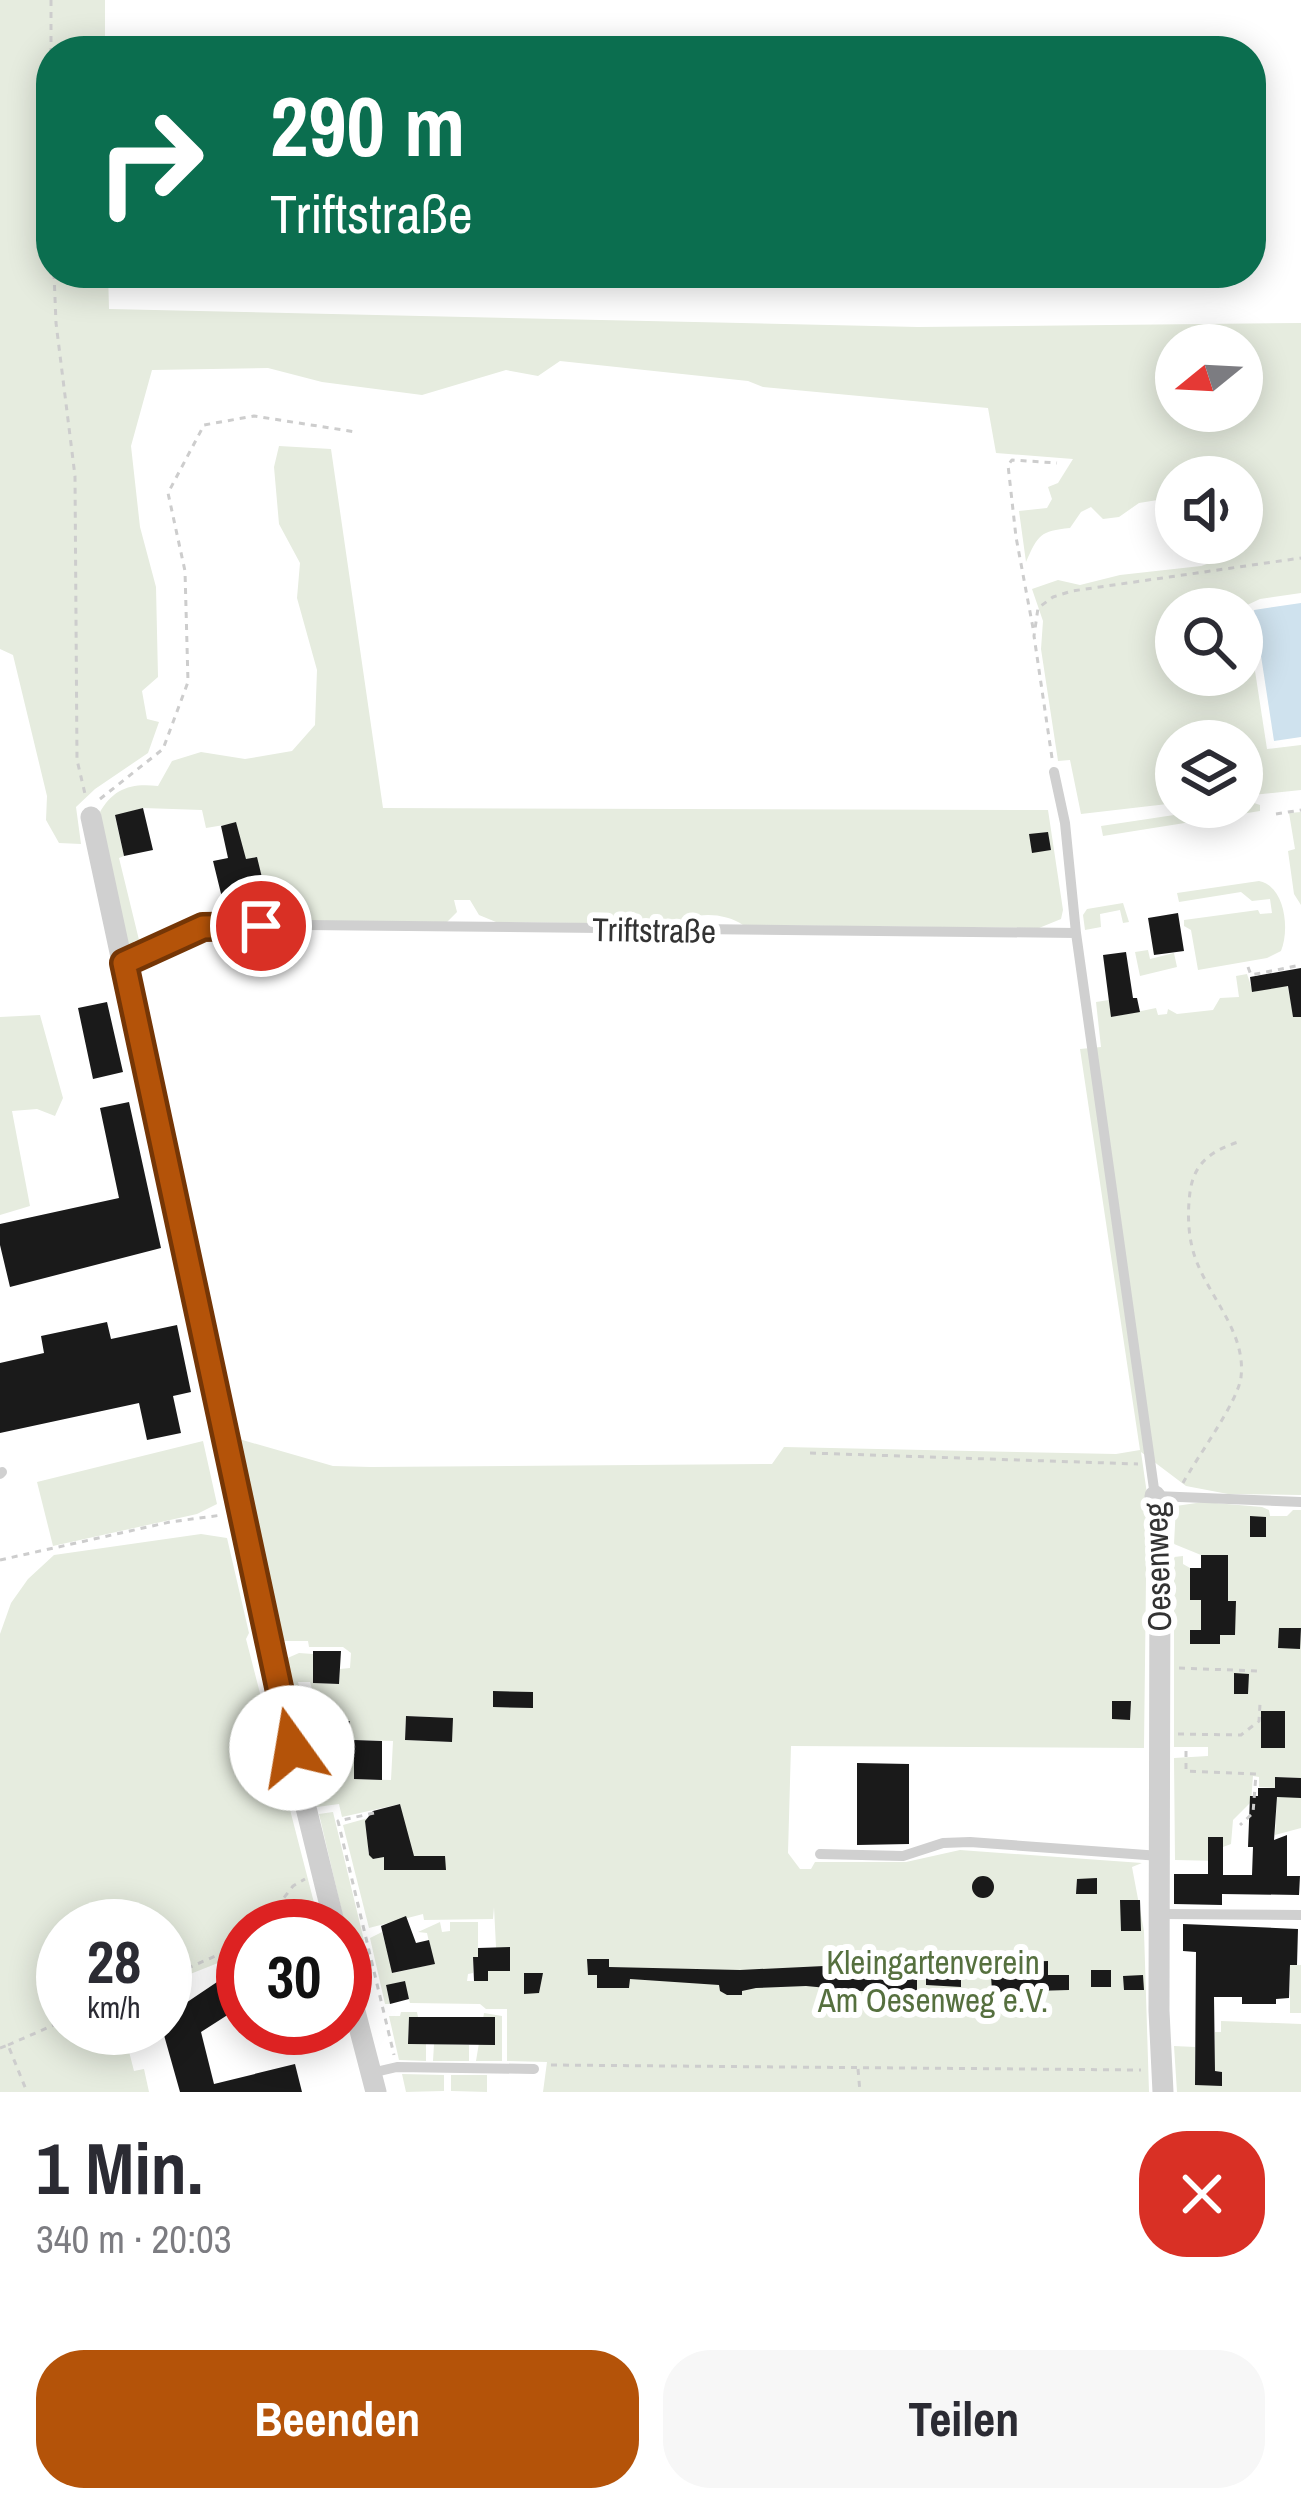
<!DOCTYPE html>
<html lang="de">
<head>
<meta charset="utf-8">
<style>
  body { margin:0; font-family:"Archivo Narrow",sans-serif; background:#f7f7f7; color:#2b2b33; height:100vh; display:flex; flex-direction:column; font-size:45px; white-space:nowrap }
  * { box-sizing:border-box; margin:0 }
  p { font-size:39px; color:#7c7c81 }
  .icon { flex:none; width:66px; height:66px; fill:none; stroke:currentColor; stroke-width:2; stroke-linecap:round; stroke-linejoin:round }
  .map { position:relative; height:2092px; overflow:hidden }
  .sheet { display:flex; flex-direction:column; background:#fff; flex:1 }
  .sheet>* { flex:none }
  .top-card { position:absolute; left:36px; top:36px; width:1230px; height:252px; border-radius:48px; box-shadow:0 6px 30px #0003; background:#0b6e4f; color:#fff; overflow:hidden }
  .needle { width:78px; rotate:252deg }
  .fabs { position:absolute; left:1155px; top:324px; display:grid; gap:24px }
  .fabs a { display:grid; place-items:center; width:108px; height:108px; border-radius:50%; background:#fff; box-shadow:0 6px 30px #0003; font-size:60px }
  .speed { position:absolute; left:36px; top:1899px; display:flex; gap:24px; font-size:60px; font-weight:700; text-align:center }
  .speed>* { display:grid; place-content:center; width:156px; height:156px; border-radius:50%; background:#fff; box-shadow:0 6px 30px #0003; line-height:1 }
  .speed small { font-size:30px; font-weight:400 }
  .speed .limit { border:18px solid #d22; background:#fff; color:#111 }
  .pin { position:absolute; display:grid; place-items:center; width:102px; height:102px; color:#fff; margin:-51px; border:6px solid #fff; border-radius:50%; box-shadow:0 3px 12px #0007 }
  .me { position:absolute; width:132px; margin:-66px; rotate:347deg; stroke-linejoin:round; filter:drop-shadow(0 0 9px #0008) }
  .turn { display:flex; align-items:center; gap:42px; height:252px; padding:0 36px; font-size:54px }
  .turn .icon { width:156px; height:156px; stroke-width:2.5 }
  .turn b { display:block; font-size:84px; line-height:102px }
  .round { display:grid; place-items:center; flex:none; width:126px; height:126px; border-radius:48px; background:#f7f7f7 }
  .head { display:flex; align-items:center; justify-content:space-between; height:204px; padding:0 36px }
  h1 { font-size:72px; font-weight:700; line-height:90px }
  .primary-button { display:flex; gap:24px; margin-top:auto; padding:24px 36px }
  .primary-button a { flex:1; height:138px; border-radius:48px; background:#b45309; color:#fff; font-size:48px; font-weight:700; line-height:138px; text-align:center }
  .primary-button a+a { background:#f7f7f7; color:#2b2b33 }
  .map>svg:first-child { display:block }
  .green { fill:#e6ecdf; fill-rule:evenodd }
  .water { fill:#cfe2ee }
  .building { fill:#1a1a1a }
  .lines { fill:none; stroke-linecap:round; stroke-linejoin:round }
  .path { stroke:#cdcdcd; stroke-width:3; stroke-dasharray:6 6; stroke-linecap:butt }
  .lane { stroke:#d0d0d0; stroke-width:10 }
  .street { stroke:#d0d0d0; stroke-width:21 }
  .route-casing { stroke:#753606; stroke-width:30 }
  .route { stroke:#b45309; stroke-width:21 }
  .labels { text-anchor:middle; stroke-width:12; stroke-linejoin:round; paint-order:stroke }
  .street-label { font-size:33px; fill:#333; stroke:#fff }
  .park-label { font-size:33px; fill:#56703f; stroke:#fff }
</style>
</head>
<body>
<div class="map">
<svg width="1301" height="2092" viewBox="0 0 1301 2092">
  <rect width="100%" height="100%" fill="#fff"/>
  <path class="green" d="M0 0H105V51H51V273H108L109 309 918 327 1301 323V593L1260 599 1245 606 1267 749 1301 745V790L1242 796V741H1176V803L1081 814 1070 760 1058 761 1041 649 1043 621 1032 589 1058 580 1080 585 1120 575 1201 566 1234 555 1237 543H1242V477H1176V497L1139 503 1119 517 1103 519 1091 507 1081 512 1070 528C1040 531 1038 535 1026 562L1019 511 1047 508 1052 499 1048 487 1058 483 1073 459 996 453 988 408 763 387 748 381 560 361 538 376 506 370 422 395 322 382 268 368 152 370 131 446 140 527 156 587 158 677 142 691 147 719 159 722 148 753 95 789 76 807 81 844 59 843 46 820 47 796 13 655 0 649ZM1176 345H1242V411H1176ZM1176 609H1242V675H1176Z
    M279 446 331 449 383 808 1048 810 1063 910 1061 919 1039 928 743 925C723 912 695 912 673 924L496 922 479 915 470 900H454L457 912 447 922 275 921 256 857 249 859 264 921H260L236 823 206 828 202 810 143 808 115 816 124 856 119 858 139 940 134 941 135 949 129 950 99 814C113 788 131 783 158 786L172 761 201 752 245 759 292 751 315 725 317 670 297 598 300 563 279 524 274 467Z
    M1254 803 1260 805V811L1103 836 1101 826Z
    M1301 812V905L1294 894 1288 851 1295 849 1289 813Z
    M1259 881C1285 886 1290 929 1281 951L1267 958 1198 970 1191 930 1184 926V920L1258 910 1260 914 1272 913 1270 899 1252 901 1241 892 1179 902 1177 893Z
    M1123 903 1129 922 1123 923 1120 910 1100 914 1101 927 1085 930 1083 915 1087 909Z
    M1148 950 1150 959 1174 953 1177 967 1140 976 1135 952Z
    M1247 974 1253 992 1287 984 1290 998 1301 996V1495L1228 1494 1186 1486 1141 1452 1147 1494 1144 1748 791 1746 788 1853 800 1869H811L815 1862H906L960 1850 1142 1863 1132 1867 1144 1931 1149 2092H543L547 2062 507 2061V2009H486L480 2004 410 2003 404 1981 386 1986 390 2004H385L370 1938 382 1932 393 1973 434 1964 427 1933 418 1932 440 1922 442 1932 450 1931V1922H478V1957H473V1973L468 1974 467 1981H487L488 1969 497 1967 494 1907 493 1919 424 1920 423 1914 369 1928 343 1825 368 1818V1853L374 1859 410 1851 400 1804 342 1817 339 1804 317 1807 303 1756 354 1754V1779L391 1780 393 1741 350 1740V1722L321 1721 310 1682H298L305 1712 294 1714 283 1660 299 1653 313 1654V1683L339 1684 340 1669 350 1668 351 1653 343 1647H309L308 1641H281L239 1439 333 1466 371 1467 772 1464 784 1447 1116 1454 1140 1450 1080 1049 1101 1047 1096 1002 1109 1000 1112 1017 1156 1008 1158 1015 1167 1014 1168 1009 1177 1014 1213 1010 1220 998 1239 997 1236 976ZM406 1716 452 1718V1742L405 1740Z
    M40 1015 63 1098 55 1116 37 1109 12 1111 30 1206 0 1215V1017Z
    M203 1441 217 1504 197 1514 53 1546 37 1482Z
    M1203 1502 1262 1507 1269 1510 1270 1516H1287L1293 1510H1301V1778L1276 1777 1275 1788 1259 1787V1777L1253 1776 1251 1802 1233 1820 1231 1844 1223 1847V1837L1221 1861 1175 1860 1174 1758 1208 1756V1747H1174V1557L1183 1556V1564L1190 1568V1600H1201V1614L1236 1601H1227V1555H1201L1174 1544 1176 1506Z
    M201 1534 227 1538 249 1633 246 1639 320 1926H243L242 1999 235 1980 218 1963 165 1984V1926H63V2028H123L134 2071 144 2069 149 2092H0V1634L11 1603 28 1579 54 1555Z
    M1301 1796V1828L1275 1835 1277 1797Z
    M333 1812 368 1957 353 1959 319 1814Z
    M1290 1965H1301V2013H1290Z
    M401 2012H417L418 2017H409L408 2043 426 2044V2061L399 2060 389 2016H400Z
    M484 2013 502 2016V2061H476Z
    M1221 2021 1301 2024V2092H1177L1174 2046 1195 2047V2085H1222V2072L1215 2071V2032H1221Z
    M434 2044 469 2045V2061H433Z
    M402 2074 444 2075V2091L406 2092Z
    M451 2075H487V2092L451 2091Z"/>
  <path class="water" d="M1301 603V737L1274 741 1254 610Z"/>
  <path class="building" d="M143 808 153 850 124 856 115 815Z
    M236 822 246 859 257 857 266 894 254 897 256 903 225 910 213 861 228 858 221 826Z
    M1048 832 1051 850 1032 853 1029 834Z
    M1178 913 1184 951 1154 955 1148 918Z
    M1126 952 1133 998H1137L1140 1012 1111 1017 1103 955Z
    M1301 968V1017H1293L1288 986 1252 992 1250 977Z
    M107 1002 123 1072 93 1079 78 1008Z
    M129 1102 161 1248 10 1287 0 1245V1224L119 1198 100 1108Z
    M107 1322 111 1339 177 1325 191 1392 173 1396 181 1433 147 1440 139 1403 0 1433V1363L44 1353 41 1336Z
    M1250 1516 1266 1517V1537H1250Z
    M1201 1555H1228V1601H1236L1235 1635H1220V1644H1190V1630H1201V1600H1190V1568H1201Z
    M1279 1628H1301L1300 1649 1278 1648Z
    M313 1651H341L339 1684 313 1683Z
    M1234 1673 1249 1674 1248 1694H1234Z
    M493 1691 533 1692V1708L493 1707Z
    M1112 1701H1131L1130 1720 1112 1719Z
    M1261 1711H1285V1748H1261Z
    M406 1716 453 1718 452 1742 405 1740Z
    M321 1721H350V1740H321Z
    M354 1740 382 1741V1780L354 1779Z
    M857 1763 909 1764V1844L857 1845Z
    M1275 1777 1301 1778V1798L1277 1797 1274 1840 1287 1835V1876H1300L1299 1895 1222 1894V1905L1174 1904V1874H1208V1837H1223V1875H1252L1253 1847H1248L1250 1796H1258V1788H1275Z
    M400 1804 414 1856H445L446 1870H384V1857L373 1859 369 1855 365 1821 373 1811Z
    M972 1887a11 11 0 1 1 22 0a11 11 0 1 1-22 0Z
    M1097 1878V1894H1076L1077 1879Z
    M1120 1900H1140L1141 1931H1121Z
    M406 1916 416 1943 429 1940 435 1964 392 1973 381 1926Z
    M1183 1924 1298 1929 1297 1965H1290L1289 1998 1276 1999V2004H1242V1997H1214L1215 2071 1222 2072V2086L1195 2085 1196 1952 1183 1951Z
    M510 1947V1971H488V1981H474L473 1957H478V1948Z
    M587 1959H609V1967L740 1970 845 1965V1974L917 1976V1991H859L806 1986 756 1988 742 1991V1995H727L720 1991 719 1985 630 1979 629 1988H597V1975H588Z
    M1048 1961V1975H1069V1990L992 1992 991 1975H1016V1962Z
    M926 1965H941L942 1971 961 1972V1987L926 1985Z
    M1091 1970H1111V1987H1091Z
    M524 1973H543L539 1993 524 1994Z
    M1143 1975 1144 1990H1124L1123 1976Z
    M223 1978 240 2007 201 2032 214 2084 295 2064 302 2092H180L162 2028 165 2017Z
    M405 1981 409 1999 390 2004 386 1985Z
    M409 2017H495V2045L408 2044Z"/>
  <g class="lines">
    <path class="path" d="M51 0V147
      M54 273 56 323 75 476 77 760 86 798
      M1033 628 1016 537 1008 465 1012 460 1057 463
      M1052 758 1034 636 1038 608 1053 597 1072 591 1301 558
      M100 799 163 749 188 682 185 571 168 493 204 425 254 416 356 432
      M1276 814 1301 810
      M1248 967 1251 975 1301 965
      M810 1453 1138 1464
      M1183 1483C1197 1457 1238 1402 1241 1377 1246 1335 1213 1301 1198 1265 1188 1242 1187 1216 1190 1192 1194 1163 1211 1151 1238 1142
      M0 1560 170 1522 222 1515
      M1179 1668 1257 1671
      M1178 1734 1241 1735 1259 1721 1260 1704
      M1186 1751V1771L1256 1774 1253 1813 1240 1825
      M374 1813 338 1821 394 2055
      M262 1926 293 1886 305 1879
      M165 1978 243 1944
      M8 2045 63 2021
      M0 2048 8 2045 27 2092
      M551 2065 1141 2070
      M858 2069 860 2092"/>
    <path class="lane" d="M1054 772 1065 823 1076 933
      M124 963 214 924 1076 933 1155 1496 1301 1502
      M0 1474 2 1472
      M820 1854 903 1856 943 1843 970 1842 1160 1856
      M1160 1914 1301 1915
      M371 2073 397 2067 534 2069"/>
    <path class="street" d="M91 817 285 1722 335 1926
      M1155 1496 1160 1550 1159 2011 1163 2092
      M345 1973 376 2092"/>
  </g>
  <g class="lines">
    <g class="route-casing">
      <path id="route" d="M261 926 203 927 124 963 292 1748"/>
    </g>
    <use href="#route" class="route"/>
  </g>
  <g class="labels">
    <g class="street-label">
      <text transform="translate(654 930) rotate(1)" y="12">Triftstraße</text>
      <text transform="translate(1157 1567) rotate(-92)" y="12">Oesenweg</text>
    </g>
    <g class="park-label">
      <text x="933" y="1974">Kleingartenverein<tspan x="933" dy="38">Am Oesenweg e.V.</tspan></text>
    </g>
  </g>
</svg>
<div class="fabs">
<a><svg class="needle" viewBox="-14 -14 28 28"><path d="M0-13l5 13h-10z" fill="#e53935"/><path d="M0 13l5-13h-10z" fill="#7c7c81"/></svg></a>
<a><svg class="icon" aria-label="sound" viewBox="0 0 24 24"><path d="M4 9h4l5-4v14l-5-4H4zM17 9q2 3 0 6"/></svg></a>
<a><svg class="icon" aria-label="search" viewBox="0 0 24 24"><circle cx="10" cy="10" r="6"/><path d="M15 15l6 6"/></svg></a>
<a><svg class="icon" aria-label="layers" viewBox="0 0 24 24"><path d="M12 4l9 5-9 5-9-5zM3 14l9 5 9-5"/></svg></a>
</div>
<div class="speed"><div>28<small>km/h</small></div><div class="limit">30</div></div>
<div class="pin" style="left:261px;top:926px;background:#d93025"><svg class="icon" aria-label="arrive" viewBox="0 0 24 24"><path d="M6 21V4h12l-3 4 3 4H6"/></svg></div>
<svg class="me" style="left:292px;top:1748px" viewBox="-20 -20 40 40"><circle r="19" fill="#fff"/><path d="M0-13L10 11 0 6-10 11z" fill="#b45309"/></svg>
<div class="top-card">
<div class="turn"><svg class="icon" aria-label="right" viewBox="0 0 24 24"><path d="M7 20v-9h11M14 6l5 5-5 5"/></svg><div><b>290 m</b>Triftstraße</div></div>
</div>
</div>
<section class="sheet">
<div class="head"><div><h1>1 Min.</h1><p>340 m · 20:03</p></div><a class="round" style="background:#d93025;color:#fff"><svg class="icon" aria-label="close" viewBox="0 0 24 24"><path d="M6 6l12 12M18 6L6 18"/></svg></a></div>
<div class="primary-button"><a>Beenden</a><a>Teilen</a></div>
</section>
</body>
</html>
